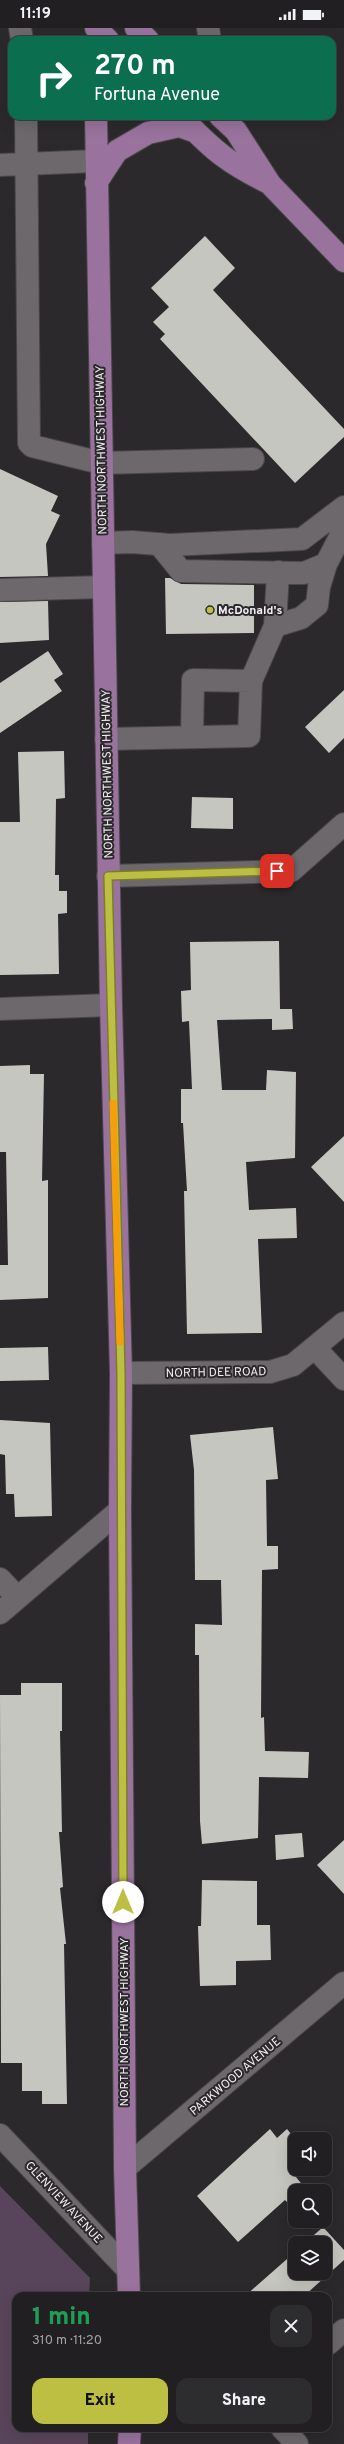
<!DOCTYPE html>
<html lang="en">
<head>
<meta charset="utf-8">
<style>
  body { margin:0; font-family:Overpass,sans-serif; background:#2d2c2f; color:#f1f3f6; height:100vh; display:flex; flex-direction:column; font-size:15px; white-space:nowrap }
  * { box-sizing:border-box; margin:0 }
  p { font-size:13px; color:#a2a2a5 }
  .icon { flex:none; width:22px; height:22px; fill:none; stroke:currentColor; stroke-width:2; stroke-linecap:round; stroke-linejoin:round }
  .map { position:relative; flex:1; overflow:hidden }
  .panel { position:absolute; left:12px; top:2264px; width:320px; height:140px; display:flex; flex-direction:column; background:#211f22; border-radius:12px; box-shadow:0 4px 16px #0002,0 0 0 1px #3e3d40 }
  .panel>* { flex:none }
  .hud { position:absolute; left:8px; top:8px; width:328px; height:84px; border-radius:12px; box-shadow:0 4px 16px #0002,0 0 0 1px #3e3d40; background:#0b6e4f; color:#fff; overflow:hidden }
  .tools { position:absolute; left:288px; top:2104px; display:grid; gap:8px }
  .tools a { display:grid; place-items:center; width:44px; height:44px; border-radius:8px; background:#211f22; box-shadow:0 4px 16px #0002,0 0 0 1px #3e3d40; font-size:20px }
  .pin { position:absolute; display:grid; place-items:center; width:34px; height:34px; color:#fff; margin:-17px; border-radius:8px; box-shadow:0 2px 6px #0006 }
  .me { position:absolute; width:44px; margin:-22px; rotate:0deg; stroke-linejoin:round; filter:drop-shadow(0 0 3px #0008) }
  .turn { display:flex; align-items:center; gap:14px; height:84px; padding:0 20px; font-size:18px }
  .turn .icon { width:52px; height:52px; stroke-width:2.5 }
  .turn b { display:block; font-size:28px; line-height:34px }
  .round { display:grid; place-items:center; flex:none; width:42px; height:42px; border-radius:12px; background:#2d2c2f }
  .summary { display:flex; align-items:center; justify-content:space-between; height:68px; padding:0 20px }
  h1 { font-size:24px; font-weight:800; line-height:30px; color:#1e9e55 }
  .primary-button { display:flex; gap:8px; margin-top:auto; padding:8px 20px }
  .primary-button a { flex:1; height:46px; border-radius:12px; background:#bdbf43; color:#111; font-size:16px; font-weight:800; line-height:46px; text-align:center }
  .primary-button a+a { background:#2d2c2f; color:#f1f3f6 }
  .status { display:flex; justify-content:space-between; align-items:center; height:28px; padding:0 20px; background:#211f22; direction:ltr }
  .status svg { height:11px; fill:currentColor }
  .map>svg:first-child { display:block }
  .green { fill:#59455b }
  .building { fill:#c6c6c0 }
  .lines { fill:none; stroke-linecap:round; stroke-linejoin:round }
  .minor-casing { stroke:#4a474a; stroke-width:24 }
  .major-casing { stroke:#4a474a; stroke-width:24 }
  .minor { stroke:#6c686c; stroke-width:22 }
  .major { stroke:#99739d; stroke-width:22 }
  .route-casing { stroke:#7b7c2c; stroke-width:10 }
  .route { stroke:#bdbf43; stroke-width:7 }
  .slow { stroke:#f59e0b; stroke-width:7 }
  .poi-dot { fill:#bdbf43; stroke:#2c292d; stroke-width:1.5 }
  .labels { text-anchor:middle; stroke-width:4; stroke-linejoin:round; paint-order:stroke }
  .street-label { font-size:12px; fill:#f1eff1; stroke:#2c292d }
  .poi-label { font-size:12px; font-weight:bold; fill:#f1eff1; stroke:#2c292d; text-anchor:start }
</style>
</head>
<body>
<div class="status"><b>11:19</b><svg viewBox="0 0 49 12"><path d="M0 12V9h3v3zM5 12V6h3v6zM10 12V3h3v9zM15 12V0h3v12zM26 1h20v11H26zM47 4h2v5h-2z"/></svg></div>
<div class="map">
<svg width="344" height="2416" viewBox="0 0 344 2416">
  <rect width="100%" height="100%" fill="#2c292d"/>
  <path class="green" d="M0 2158 90 2250 89 2268H16V2400H88V2416H0Z"/>
  <path class="building" d="M205 208 235 240 213 262 344 401V409L295 455 160 311 165 306 153 294 169 279 151 260Z
    M0 441 58 468 51 483 60 487 46 516 48 548 0 549Z
    M165 550H170L181 556 254 557V605L166 606Z
    M48 573 49 612 0 615V574Z
    M48 623 63 646 54 652 62 663 0 705V655Z
    M344 662V710L329 725 305 699Z
    M64 723 65 770 56 771 55 847H59V863H67V885L58 886 59 946 0 947V794H20L18 724Z
    M192 769 233 770V801L191 800Z
    M279 913 280 981H292L293 1001 272 1002V991L217 992 222 1062H266L267 1042 296 1044 295 1130 246 1134 249 1182 296 1180 297 1210 258 1211 262 1305 187 1306 184 1163H187L183 1095H181V1061H192L189 993 182 994 181 963 191 962 190 914Z
    M30 1037V1046H44L42 1153 48 1152V1270L0 1272V1237H8L6 1124H0V1038Z
    M344 1108V1174L311 1139Z
    M48 1319 49 1352 0 1353V1320Z
    M0 1392 50 1395 52 1488 15 1489 14 1466H6L5 1427 0 1426Z
    M273 1399 278 1451 266 1452 267 1518H278V1541L262 1542 261 1690 264 1689 265 1723 309 1724 308 1750 259 1749 258 1810 202 1816 200 1793 199 1627H195V1596L222 1597 221 1552H195L194 1442 190 1407Z
    M21 1655H62V1703H60L62 1804H59L63 1859 60 1860 66 1916H64L67 2076H42V2063H22V2035H1L0 1667H21Z
    M302 1805 304 1829 276 1832 275 1807Z
    M344 1812V1866L317 1837Z
    M202 1852 257 1853V1897H270L271 1932 236 1933V1957L200 1958 198 1898H201Z
    M270 2101 277 2110 287 2101 295 2111 296 2141 292 2144 304 2159 299 2163H295V2167L287 2174 285 2172 238 2214 197 2168Z
    M323 2199 344 2222V2232L304 2268H245L295 2224V2245H325V2215H305Z"/>
  <g class="lines">
    <g class="minor-casing">
      <path id="minor" d="M20 0 22 12
        M208 0 210 12
        M26 88 29 415 32 418 101 435 253 431
        M0 137 96 133
        M103 515 132 514 170 517 302 511 344 479
        M159 516 181 543 304 545 326 536 340 509 344 479
        M0 562 103 559
        M275 598 301 590 317 577 319 559 326 536
        M192 708 193 652 251 653
        M106 711 249 708 251 653 275 598 278 544
        M108 848 291 843 344 796
        M0 981 111 977
        M315 1320 344 1351
        M121 1345 270 1344 293 1337 344 1295
        M0 1551 17 1569
        M0 1585 120 1482
        M0 2107 128 2242
        M125 2140 344 1955
        M328 2316 344 2302
        M282 2400 297 2416"/>
    </g>
    <g class="major-casing">
      <path id="major" d="M96 0 108 12
        M136 0 148 12
        M96 88 111 977 121 1345 120 1482 125 2140 129 2268
        M220 88 236 103 270 156 344 233
        M185 93C215 124 230 136 269 155
        M96 155 117 123 148 105 179 98 196 104
        M129 2416 130 2400"/>
    </g>
    <use href="#minor" class="minor"/>
    <use href="#major" class="major"/>
  </g>
  <g class="lines">
    <g class="route-casing">
      <path id="route" d="M123 1874 121 1345 108 848 277 843"/>
    </g>
    <use href="#route" class="route"/>
    <path class="slow" d="M113 1075 120 1314"/>
  </g>
  <circle class="poi-dot" cx="210" cy="582" r="4"/>
  <g class="labels">
    <g class="street-label">
      <text transform="translate(101 422) rotate(-91)" y="4">NORTH NORTHWEST HIGHWAY</text>
      <text transform="translate(107 746) rotate(-91)" y="4">NORTH NORTHWEST HIGHWAY</text>
      <text transform="translate(216 1344) rotate(-1)" y="4">NORTH DEE ROAD</text>
      <text transform="translate(124 1994) rotate(-90)" y="4">NORTH NORTHWEST HIGHWAY</text>
      <text transform="translate(235 2048) rotate(-40)" y="4">PARKWOOD AVENUE</text>
      <text transform="translate(64 2174) rotate(47)" y="4">GLENVIEW AVENUE</text>
    </g>
    <g class="poi-label">
      <text x="218" y="586">McDonald's</text>
    </g>
  </g>
</svg>
<div class="tools">
<a><svg class="icon" aria-label="sound" viewBox="0 0 24 24"><path d="M4 9h4l5-4v14l-5-4H4zM17 9q2 3 0 6"/></svg></a>
<a><svg class="icon" aria-label="search" viewBox="0 0 24 24"><circle cx="10" cy="10" r="6"/><path d="M15 15l6 6"/></svg></a>
<a><svg class="icon" aria-label="layers" viewBox="0 0 24 24"><path d="M12 4l9 5-9 5-9-5zM3 14l9 5 9-5"/></svg></a>
</div>
<div class="pin" style="left:277px;top:843px;background:#d93025"><svg class="icon" aria-label="arrive" viewBox="0 0 24 24"><path d="M6 21V4h12l-3 4 3 4H6"/></svg></div>
<svg class="me" style="left:123px;top:1874px" viewBox="-20 -20 40 40"><circle r="19" fill="#fff"/><path d="M0-13L10 11 0 6-10 11z" fill="#bdbf43"/></svg>
<div class="hud">
<div class="turn"><svg class="icon" aria-label="right" viewBox="0 0 24 24"><path d="M7 20v-9h11M14 6l5 5-5 5"/></svg><div><b>270 m</b>Fortuna Avenue</div></div>
</div>
<section class="panel">
<div class="summary"><div><h1>1 min</h1><p>310 m · 11:20</p></div><a class="round"><svg class="icon" aria-label="close" viewBox="0 0 24 24"><path d="M6 6l12 12M18 6L6 18"/></svg></a></div>
<div class="primary-button"><a>Exit</a><a>Share</a></div>
</section>
</div>
</body>
</html>
